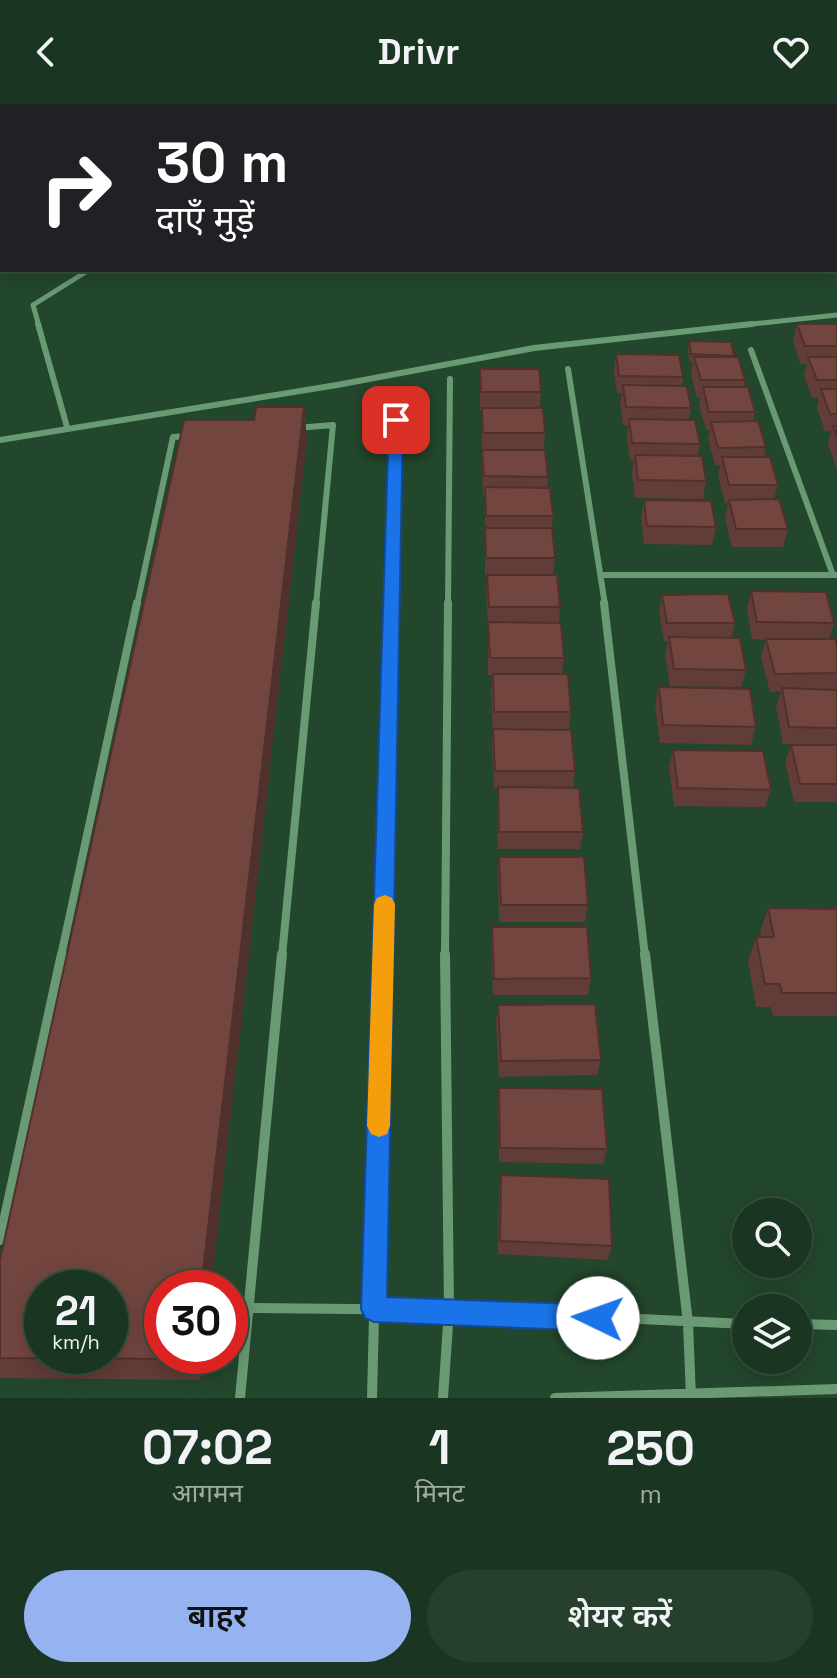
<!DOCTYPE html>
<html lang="hi">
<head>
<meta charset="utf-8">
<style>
  body { margin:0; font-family:"Space Grotesk","Noto Sans Devanagari",sans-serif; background:#27402e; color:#f1f3f6; height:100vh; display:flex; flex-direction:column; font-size:30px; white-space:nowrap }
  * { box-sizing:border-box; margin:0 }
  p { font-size:26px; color:#9faba5 }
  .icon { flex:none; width:44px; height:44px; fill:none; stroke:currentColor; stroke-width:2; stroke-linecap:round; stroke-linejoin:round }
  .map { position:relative; height:1294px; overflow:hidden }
  .side { display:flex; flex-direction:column; background:#1a3521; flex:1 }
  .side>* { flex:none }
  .top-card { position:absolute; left:0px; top:0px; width:838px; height:168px; box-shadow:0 4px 20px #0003,0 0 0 2px #38503f; background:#202124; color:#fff; overflow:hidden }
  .fabs { position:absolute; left:732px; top:1094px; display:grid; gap:16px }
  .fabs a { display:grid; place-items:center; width:80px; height:80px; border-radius:50%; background:#1a3521; box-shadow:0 4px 20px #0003,0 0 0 2px #38503f; font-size:40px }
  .speed { position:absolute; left:24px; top:1166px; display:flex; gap:16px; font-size:40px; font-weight:700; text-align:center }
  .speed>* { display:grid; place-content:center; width:104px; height:104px; border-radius:50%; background:#1a3521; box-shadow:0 4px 20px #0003,0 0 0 2px #38503f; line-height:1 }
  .speed small { font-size:20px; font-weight:400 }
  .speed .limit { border:12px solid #d22; background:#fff; color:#111 }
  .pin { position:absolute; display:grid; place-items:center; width:68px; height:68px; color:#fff; margin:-34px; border-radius:16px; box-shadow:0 4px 12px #0006 }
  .me { position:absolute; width:88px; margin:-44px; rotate:273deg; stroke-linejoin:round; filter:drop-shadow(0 0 6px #0008) }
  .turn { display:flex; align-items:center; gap:28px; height:168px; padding:0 24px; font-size:36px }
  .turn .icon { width:104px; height:104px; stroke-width:2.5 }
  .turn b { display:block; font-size:56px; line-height:68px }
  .eta { display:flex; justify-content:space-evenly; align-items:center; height:136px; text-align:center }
  .eta b { font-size:48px; font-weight:600; line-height:56px }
  .primary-button { display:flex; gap:16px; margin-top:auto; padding:16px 24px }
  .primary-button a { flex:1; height:92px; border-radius:48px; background:#95b2f1; color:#111; font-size:32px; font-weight:600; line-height:92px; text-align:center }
  .primary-button a+a { background:#27402e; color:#f1f3f6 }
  header { display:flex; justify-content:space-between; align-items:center; height:104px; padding:0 24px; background:#1a3521; font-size:36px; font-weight:600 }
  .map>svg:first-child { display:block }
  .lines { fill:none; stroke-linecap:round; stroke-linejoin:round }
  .street-far3 { stroke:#6a9a74; stroke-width:5 }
  .street-far2 { stroke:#6a9a74; stroke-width:6 }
  .street-far1 { stroke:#6a9a74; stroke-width:8 }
  .street { stroke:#6a9a74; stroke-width:10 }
  .wall { fill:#623c36 }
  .shaded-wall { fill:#50312c }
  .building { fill:#72463f; stroke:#50312c; stroke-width:2; fill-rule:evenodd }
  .route { fill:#1a73e8; stroke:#114b97; stroke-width:2 }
  .slow { fill:#f59e0b }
</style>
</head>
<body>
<header><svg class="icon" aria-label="back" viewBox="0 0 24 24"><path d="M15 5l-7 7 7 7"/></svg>Drivr<svg class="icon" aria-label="heart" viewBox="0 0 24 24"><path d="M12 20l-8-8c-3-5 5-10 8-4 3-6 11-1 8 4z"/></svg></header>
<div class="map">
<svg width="837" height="1294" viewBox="0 0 837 1294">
  <rect width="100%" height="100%" fill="#23472c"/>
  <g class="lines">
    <path class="street-far3" d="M39 222 33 201 89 166
      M733 222 837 211"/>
    <path class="street-far2" d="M38 220 67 323
      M751 246 833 471
      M568 265 605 501
      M296 324 333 321 316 501
      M0 336 337 281 534 244 752 220
      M601 471H836
      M137 501 173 333 191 332
      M392 501 397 286
      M448 501 450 275"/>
    <path class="street-far1" d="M604 499 645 852
      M61 852 137 499
      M282 852 316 499
      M383 852 392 499
      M445 852 448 499"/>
    <path class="street" d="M645 850 688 1219 691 1294
      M0 1136 62 850
      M248 1204 449 1206 746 1220
      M798 1220 837 1221
      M240 1294 282 850
      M372 1294 383 850
      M443 1294 449 1206 445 850
      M555 1294 837 1285"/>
  </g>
  <path class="wall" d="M797 220H837V366L828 340 831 327 825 328 817 303 819 294H812L804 270 807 260H800L793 237Z
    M689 237 734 252 745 276 744 283 755 308 753 317 766 343 764 353 778 381 774 395 788 425 783 443H732L725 414 728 399H725L718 371 720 361H715L708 335 710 326H706L699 301 701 294H697L691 271 693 259H690L688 246Z
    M616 250 683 273 682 282 691 304 689 316 700 340 697 352 706 377 703 395 635 394 632 369 634 357H630L627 333 629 321H623L620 298 622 289H617L614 268Z
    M480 265 541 288 540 304 545 329 544 346 548 373 547 384 553 412 552 424 555 454 553 471 560 503 559 519 564 554 562 570 571 608 569 626 575 667 573 684 583 728 580 745H498L497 701 498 684H494L492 643 493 625 491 588 492 571H488V521L486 489 487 472H485V390H483L482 364V306H480Z
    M304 303 307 335 211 1184H162V1252H204L201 1276 0 1274V1156L254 316Z
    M644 396 716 423 712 441 644 440 641 414Z
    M751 487 834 519 829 535 837 540V698H794L785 658 791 641H803L783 640 776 602 781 587 770 588 761 553 766 536 752 535 747 505Z
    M662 491 735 519 732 533 746 566 741 583 670 582 665 551 668 537H664L659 508Z
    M659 583 756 623 751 641 660 639 655 601Z
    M673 646 771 686 765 703 674 702 669 663Z
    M499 753 588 801 585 818H499L498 770Z
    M768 804 837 805V912H773L771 903H756L748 857 756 833H761L760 828Z
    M492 823 591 874 588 891H493L491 839Z
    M498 901 601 956 597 971 499 973 496 917Z
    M499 984 607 1045 603 1060 499 1058 498 999Z
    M501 1071 612 1142 608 1156 498 1150 499 1085Z"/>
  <path class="shaded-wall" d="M304 303 307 335 211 1184H201Z
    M193 1252H204L201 1276 192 1255Z"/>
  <path class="building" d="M797 220H837V242H805Z
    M689 237 731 238 734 252 691 250Z
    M616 250 679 251 683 273 619 272Z
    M694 253H738L745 276H701Z
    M808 253H837V276H817Z
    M480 265H539L541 288H481Z
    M623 281 687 282 691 304 626 303Z
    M703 283H748L755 308H709Z
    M821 285H837V310H830Z
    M256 303H304L201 1184H162V1252H193L192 1255 0 1254V1156L184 316H254ZM42 1184H110V1252H42Z
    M482 304H543L545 329H483Z
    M629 315 695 316 700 340 632 339Z
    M758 317 766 343 718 344 711 318Z
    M833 322H837V333Z
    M482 346H545L548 373 484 372Z
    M635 351 702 352 706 377 638 376Z
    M722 353H770L778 381H729Z
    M485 383 550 384 553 412H486Z
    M779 395 788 425H736L729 396Z
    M644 396 711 397 716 423 647 422Z
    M485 424H552L555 454H486Z
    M487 471H557L560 503H489Z
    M751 487 826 488 834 519 757 518Z
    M728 490 735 519H667L662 491Z
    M488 518 561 519 564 554H490Z
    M669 533 740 534 746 566 674 565Z
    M766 535H835L837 540V569L775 570Z
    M493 570H568L571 608H494Z
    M659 583 750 585 756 623 663 621Z
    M782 584 837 586V624L789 623Z
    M493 625 571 626 575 667H495Z
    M791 641H837V680H800Z
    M673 646 763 647 771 686 678 684Z
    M498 683 579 684 583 728H499Z
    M499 753H584L588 801H501Z
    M768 804 837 805V889H782L780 880H765L756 833H774Z
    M492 823H587L591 874 494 875Z
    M595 900 601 956 501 957 498 901Z
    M499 984 602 985 607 1045 500 1044Z
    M501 1071 609 1075 612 1142 500 1137Z"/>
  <path class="route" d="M396 312 403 316 387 1193 598 1201 607 1205 611 1214 607 1223 598 1227 374 1218 365 1214 361 1205 389 316Z"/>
  <path class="slow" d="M385 791 392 794 395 800 390 1022 387 1030 379 1033 371 1030 367 1022 374 800 377 794Z"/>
</svg>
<div class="fabs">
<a><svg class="icon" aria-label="search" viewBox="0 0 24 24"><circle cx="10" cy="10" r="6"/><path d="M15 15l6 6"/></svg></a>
<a><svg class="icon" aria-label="layers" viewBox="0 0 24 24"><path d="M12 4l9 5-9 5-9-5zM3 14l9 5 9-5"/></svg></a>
</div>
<div class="speed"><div>21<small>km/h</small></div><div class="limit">30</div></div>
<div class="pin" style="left:396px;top:316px;background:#d93025"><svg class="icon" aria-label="arrive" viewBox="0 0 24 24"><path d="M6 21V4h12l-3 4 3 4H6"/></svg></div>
<svg class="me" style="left:598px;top:1214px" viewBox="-20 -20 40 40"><circle r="19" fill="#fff"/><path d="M0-13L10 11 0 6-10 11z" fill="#1a73e8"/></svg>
<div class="top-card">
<div class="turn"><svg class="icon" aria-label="right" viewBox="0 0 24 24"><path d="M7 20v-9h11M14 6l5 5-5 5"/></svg><div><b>30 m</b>दाएँ मुड़ें</div></div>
</div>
</div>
<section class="side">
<div class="eta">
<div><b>07:02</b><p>आगमन</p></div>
<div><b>1</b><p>मिनट</p></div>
<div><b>250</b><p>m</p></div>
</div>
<div class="primary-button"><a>बाहर</a><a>शेयर करें</a></div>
</section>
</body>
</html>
